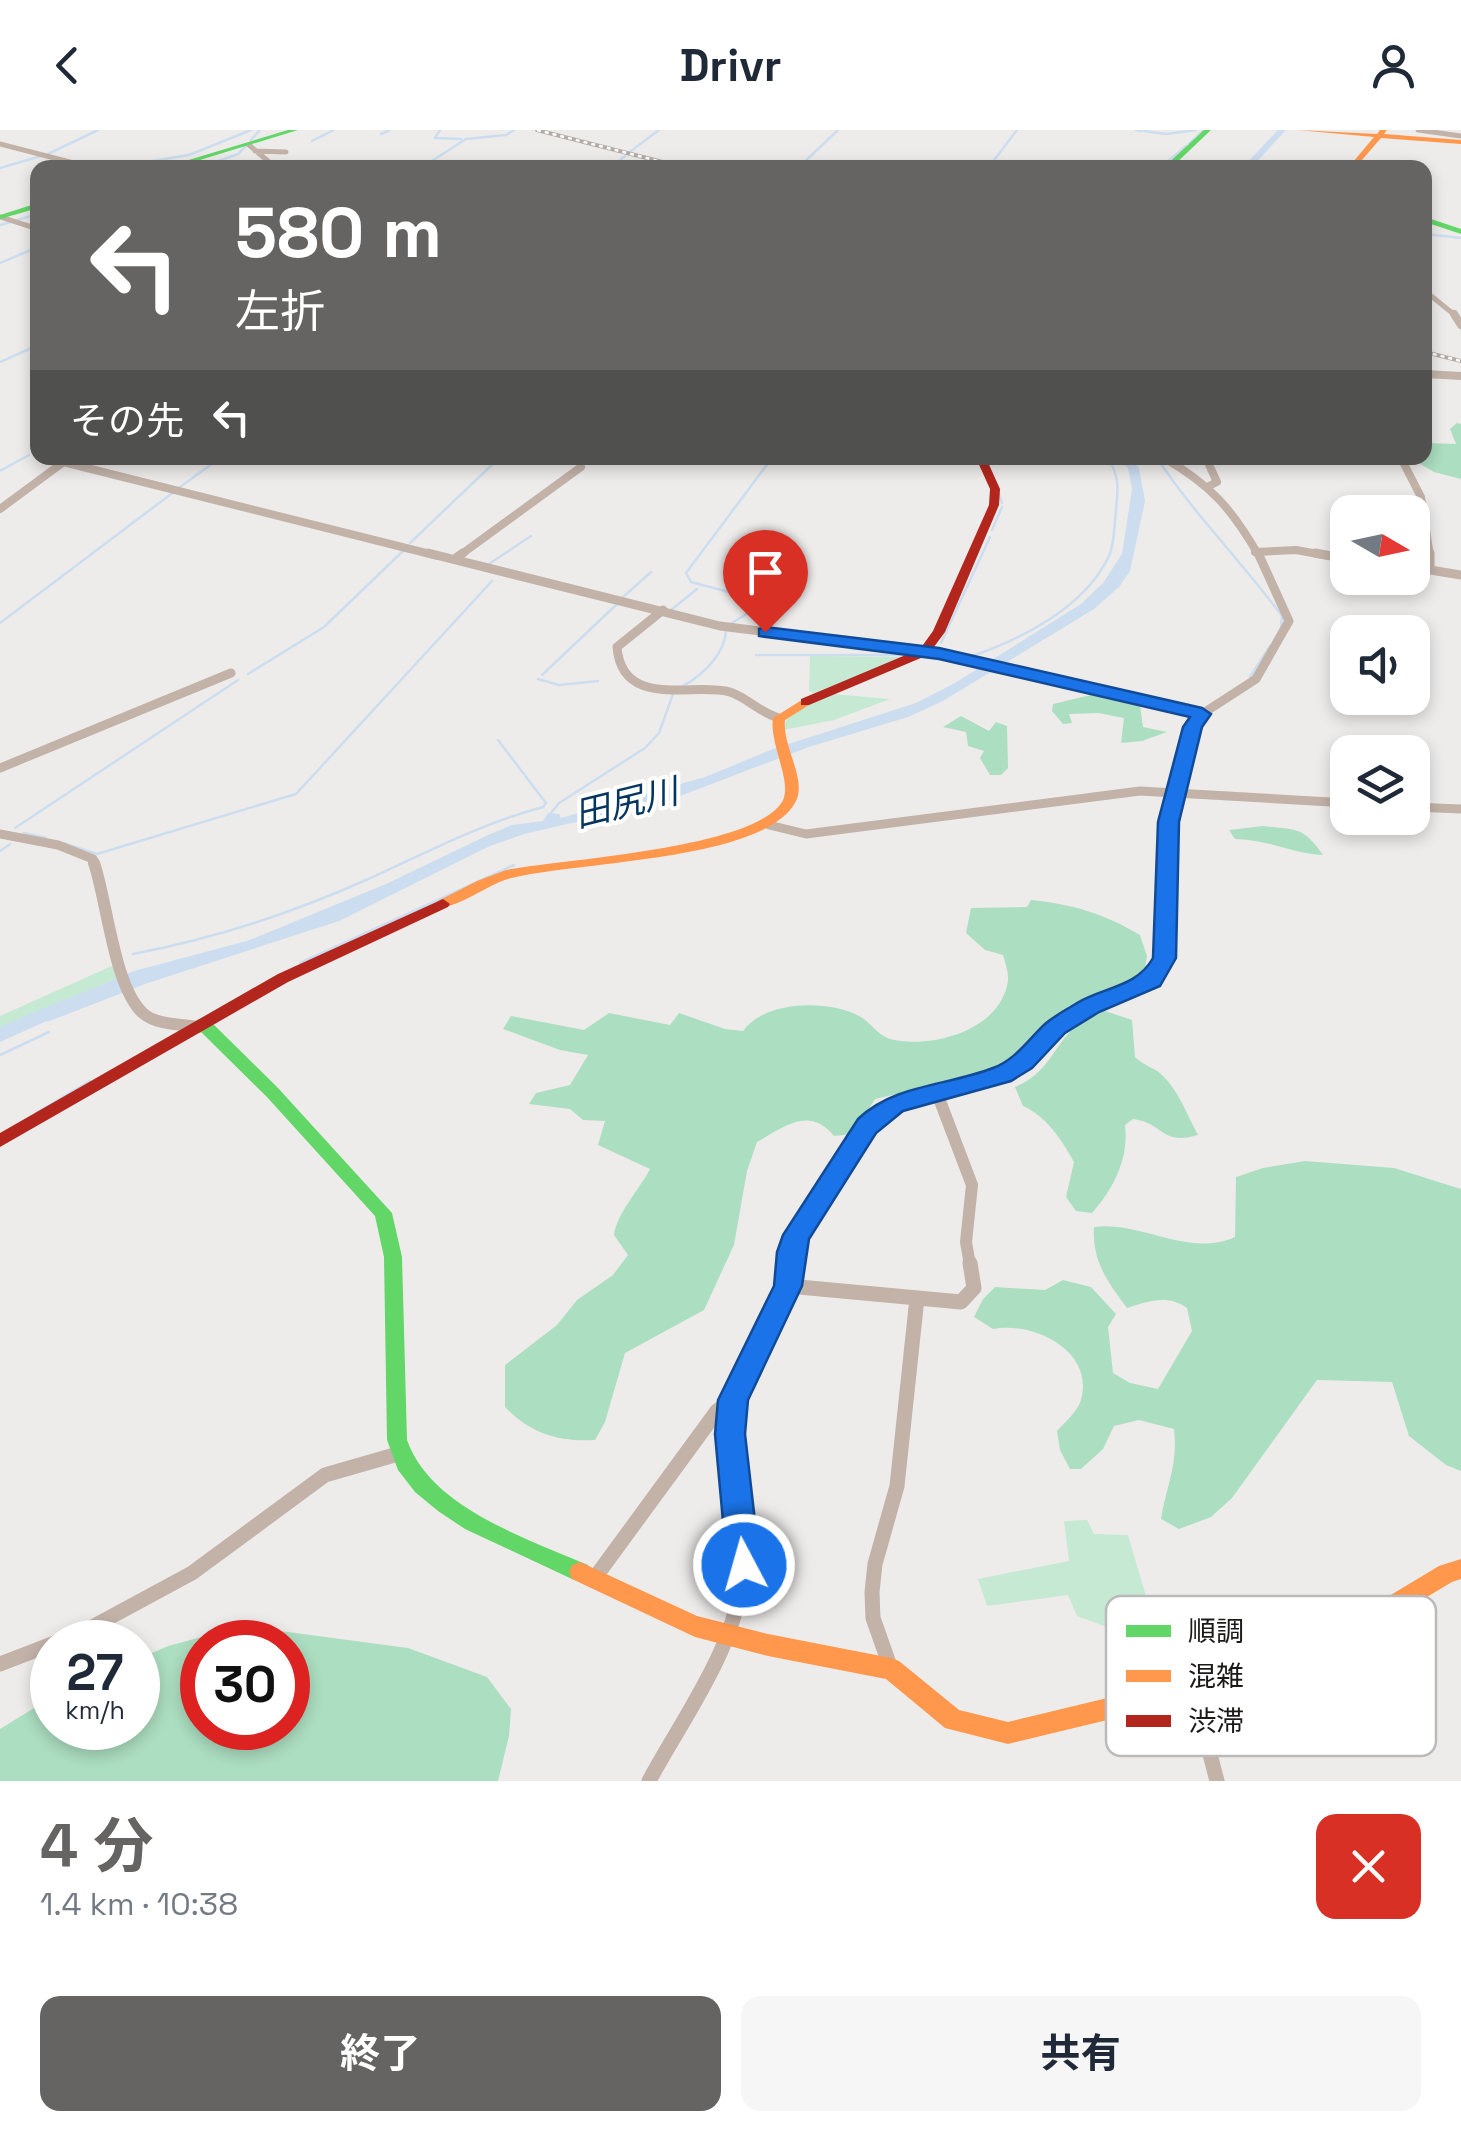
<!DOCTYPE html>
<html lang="ja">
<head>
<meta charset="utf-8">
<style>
  body { margin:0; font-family:"Space Grotesk","Noto Sans JP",sans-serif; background:#f6f6f7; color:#1f2937; height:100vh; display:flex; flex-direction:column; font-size:38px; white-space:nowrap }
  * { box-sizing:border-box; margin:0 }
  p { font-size:32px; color:#747a83 }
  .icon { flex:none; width:55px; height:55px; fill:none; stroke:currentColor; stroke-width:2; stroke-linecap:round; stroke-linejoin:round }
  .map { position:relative; height:1651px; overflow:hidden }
  .panel { display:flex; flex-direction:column; background:#fff; flex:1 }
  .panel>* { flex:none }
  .banner { position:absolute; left:30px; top:30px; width:1402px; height:305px; border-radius:20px; box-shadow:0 5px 15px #0003; background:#656462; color:#fff; overflow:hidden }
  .needle { width:65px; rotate:99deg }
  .buttons { position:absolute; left:1330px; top:365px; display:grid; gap:20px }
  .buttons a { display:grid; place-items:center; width:100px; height:100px; border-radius:20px; background:#fff; box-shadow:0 5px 15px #0003; font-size:50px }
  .speed { position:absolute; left:30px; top:1490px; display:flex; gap:20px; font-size:50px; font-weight:700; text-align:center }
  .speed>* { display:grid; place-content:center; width:130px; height:130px; border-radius:50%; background:#fff; box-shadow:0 5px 15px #0003; line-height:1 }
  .speed small { font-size:25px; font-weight:400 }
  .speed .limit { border:15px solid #d22; background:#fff; color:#111 }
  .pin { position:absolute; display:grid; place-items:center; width:85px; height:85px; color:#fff; margin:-102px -42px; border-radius:50% 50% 50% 0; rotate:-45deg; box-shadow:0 0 10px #0007 }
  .pin .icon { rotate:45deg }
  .me { position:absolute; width:110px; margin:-55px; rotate:354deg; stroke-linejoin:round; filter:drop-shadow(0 0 8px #0008) }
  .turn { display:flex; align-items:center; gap:35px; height:210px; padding:0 40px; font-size:45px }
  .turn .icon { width:130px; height:130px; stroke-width:2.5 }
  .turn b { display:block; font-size:70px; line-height:85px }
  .then { display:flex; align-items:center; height:95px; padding:0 40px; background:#0003; gap:20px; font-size:38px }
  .round { display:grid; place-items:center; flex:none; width:105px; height:105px; border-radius:20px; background:#f6f6f7 }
  .head { display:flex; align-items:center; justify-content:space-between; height:170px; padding:0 40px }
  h1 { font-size:60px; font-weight:700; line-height:75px; color:#656462 }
  .primary-button { display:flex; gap:20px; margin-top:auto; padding:20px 40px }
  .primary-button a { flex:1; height:115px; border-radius:20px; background:#656462; color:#fff; font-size:40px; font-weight:700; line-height:115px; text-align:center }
  .primary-button a+a { background:#f6f6f7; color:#1f2937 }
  header { display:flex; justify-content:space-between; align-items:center; height:130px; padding:0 40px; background:#fff; font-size:45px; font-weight:700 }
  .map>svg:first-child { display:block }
  .green { fill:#c5e9d2 }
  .forest { fill:#acdec1; fill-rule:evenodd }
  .water { fill:#cbddef }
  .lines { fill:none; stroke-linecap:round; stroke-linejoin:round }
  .stream { stroke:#cbddef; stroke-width:2.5 }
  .river { fill:#cbddef; fill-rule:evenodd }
  .street-far4 { stroke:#c2b2a8; stroke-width:5 }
  .street-far3 { stroke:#c2b2a8; stroke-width:8 }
  .street-far2 { stroke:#c2b2a8; stroke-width:9 }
  .street-far1 { stroke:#c2b2a8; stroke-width:12 }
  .street { stroke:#c2b2a8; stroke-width:15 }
  .fast { fill:#63d668; fill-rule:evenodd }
  .slow { fill:#ff974d; fill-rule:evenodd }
  .jam { fill:#b3261e; fill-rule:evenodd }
  .rail-casing { stroke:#b3aba5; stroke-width:4 }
  .rail { stroke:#fff; stroke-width:2.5; stroke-dasharray:4; stroke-linecap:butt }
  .route { fill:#1a73e8; stroke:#114b97; stroke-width:2.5 }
  .labels { text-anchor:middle; stroke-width:8; stroke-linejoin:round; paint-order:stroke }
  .water-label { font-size:35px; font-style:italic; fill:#03355e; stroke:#fff }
  .key { fill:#fff; stroke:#bbbaba; stroke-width:2.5 }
  .key-label { font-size:28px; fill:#1b1a19 }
</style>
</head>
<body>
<header><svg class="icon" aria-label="back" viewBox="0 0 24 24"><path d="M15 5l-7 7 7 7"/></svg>Drivr<svg class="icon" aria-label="person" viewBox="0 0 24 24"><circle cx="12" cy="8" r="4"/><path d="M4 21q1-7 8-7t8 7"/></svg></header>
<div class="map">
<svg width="1461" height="1651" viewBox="0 0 1461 1651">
  <rect width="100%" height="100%" fill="#eeecea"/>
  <path class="green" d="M810 526 906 527 814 563 809 561Z
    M833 564 890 569 834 590 783 600C788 577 813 572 833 564Z
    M114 835 119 847 0 900V886Z
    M1087 1390 1094 1404 1128 1405 1153 1490 1115 1500 1077 1486 1068 1465 987 1476 978 1449 1069 1431 1064 1391Z"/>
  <path class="forest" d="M1457 293 1461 294V349L1434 342 1410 328H1425L1428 313 1456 314 1450 299Z
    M1095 564 1140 575 1143 597 1167 602 1142 611 1121 613 1124 588 1098 583 1069 584 1072 593 1063 594 1052 581 1053 574Z
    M961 586 989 601 996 592 1007 596 1008 638 1001 645H990L980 628 984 621 968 616 966 602 943 597Z
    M1263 696C1296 700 1303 696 1323 725 1293 724 1267 709 1235 709L1229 700Z
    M1031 770C1072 774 1105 784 1140 805L1147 826 1143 849 1053 886 996 941 875 969 853 1004 834 1006C810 976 785 996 757 1012L747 1041 734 1115 704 1180 625 1223 605 1292 595 1310C559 1312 531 1304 505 1277V1235L557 1195 577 1170 613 1145 628 1125 614 1105C617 1083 639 1060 650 1039L598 1015 605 991 583 990 570 979 529 974 536 963 570 955 588 925 560 920 503 899 511 886 584 900 609 883 670 895 679 883 725 899 743 901C764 871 827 869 859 886 870 891 877 905 890 909 929 919 996 902 1007 856 1010 846 1006 835 1003 825L985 820 966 803 971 778 1027 777Z
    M1105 881 1132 890 1135 927C1144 936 1154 937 1162 945 1179 961 1187 985 1198 1005 1161 1016 1164 993 1133 989L1125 995C1129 1028 1114 1058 1092 1083L1076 1081 1066 1067 1074 1032C1062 1010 1046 986 1023 976L1015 957C1060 939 1053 896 1105 881Z
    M1305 1031 1394 1038 1461 1059V1341L1446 1335 1409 1306 1392 1252 1317 1250 1232 1368 1211 1387 1179 1399 1161 1389C1167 1354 1178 1335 1174 1299L1139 1290 1114 1296 1103 1319 1081 1339H1070L1060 1320 1057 1301C1065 1292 1078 1281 1081 1270 1095 1219 1031 1191 993 1199L974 1187 983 1169 995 1157 1045 1160 1063 1150 1091 1157 1116 1184 1108 1197 1113 1243 1130 1253 1158 1259 1192 1201 1187 1178C1168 1164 1148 1171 1127 1178 1107 1151 1092 1131 1094 1097 1142 1091 1188 1128 1235 1107L1236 1047 1263 1038Z
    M242 1496 408 1518 487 1547 511 1579 509 1606 498 1651H0V1599L52 1567V1598H138V1529L168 1516ZM202 1512H288V1598H202Z"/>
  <path class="water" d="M1116 328H1130L1139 338 1145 371 1130 441 1119 457 1094 479 943 571 908 587 809 617 667 671 524 704 490 716 339 791 148 853 47 892 43 879 134 841 247 811 386 754 486 706 512 695 543 691 548 683 559 684 561 688 705 647 773 619 916 573 955 553 1081 474 1103 453 1122 424 1132 359 1128 338Z"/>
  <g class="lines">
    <path class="stream" d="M440 0 435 8 461 9
      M1136 0 1141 1
      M1144 1 1166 4 1196 0
      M381 4 390 0
      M251 10 260 0
      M312 11 334 0
      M1189 14 1204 0
      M631 21 659 0
      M48 24 98 0
      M0 38 41 26
      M111 38 189 25 251 0
      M199 38 238 24 246 16
      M421 38 466 9 506 5 514 0
      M610 38 625 26
      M798 38 838 0
      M988 38 1017 0
      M1160 38 1186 16
      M0 95 38 84
      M1425 104 1461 108
      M0 133 38 117
      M0 232 38 215
      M986 328 1002 373
      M1157 328C1194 384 1242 432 1282 486L1281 496
      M0 341 29 325
      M180 357 220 328
      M992 400 1002 377
      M410 413 499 328
      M489 434 531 406
      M622 468 651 442
      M766 472 691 452 686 443 772 328
      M671 480 697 459
      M0 493 175 361
      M730 494 763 474
      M941 513 990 407
      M756 525H905
      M972 526C1022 509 1085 477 1109 426 1115 413 1114 395 1116 380 1118 361 1120 344 1107 328
      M248 544 324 497 404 420
      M542 545 617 474
      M1250 547 1270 516
      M538 549 559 555 598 551
      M683 556C703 545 726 523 726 499
      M1170 659 1185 598 1195 585
      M551 683 559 673 645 618 659 603 673 564
      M15 698 238 550
      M24 703 46 708
      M63 713 97 724 296 664 492 451
      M0 721 10 714
      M133 824C213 809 292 783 366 750 428 722 477 695 543 677L546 673 498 610
      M300 833 514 735
      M0 925 49 902
      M36 983 90 951"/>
    <path class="river" d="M1278 0H1286L1251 38H1242Z
      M63 870 69 871 72 876 69 881 0 912V897Z"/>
    <path class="street-far4" d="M1418 0 1461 6
      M0 14 93 38
      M249 15 268 31V38
      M255 21 286 22
      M0 87 38 99
      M1425 161 1456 186"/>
    <path class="street-far3" d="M1454 184 1461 195
      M1425 244 1461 246
      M1164 328C1211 355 1232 379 1259 426
      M1206 328 1217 352 1209 356
      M1401 328 1421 367 1430 426
      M63 332 438 426
      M0 379 69 328
      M1255 422 1296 420 1329 426
      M459 426 581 337"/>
    <path class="street-far2" d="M428 423 720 496 939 523 1202 584
      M1315 423 1348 429
      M1430 423V439
      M456 428 463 423
      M1412 437 1461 445
      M663 480 617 517C622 580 694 552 730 562 748 568 760 583 779 588
      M0 638 231 543
      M1412 677 1461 679
      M769 695 806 704 1140 661 1348 673
      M0 704 58 715 93 729 95 735
      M1167 735 1169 692 1192 597 1202 584 1256 549 1289 491 1258 423"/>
    <path class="street-far1" d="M94 733C107 770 114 859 144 884 157 895 182 894 198 897
      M937 963 972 1055 966 1112 970 1135
      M789 1135 797 1105 867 996C903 966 945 965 988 950 1020 939 1033 913 1059 895 1079 881 1101 876 1122 866 1179 841 1166 786 1168 733"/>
    <path class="street" d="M788 1156 961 1172 974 1158 970 1133
      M594 1449 717 1281 733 1270
      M56 1512 81 1503 192 1443 325 1345 398 1324
      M0 1534 52 1514
      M891 1539 873 1488 872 1462 875 1434 897 1356 917 1168
      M1193 1559 1217 1651
      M649 1651C685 1584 740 1513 743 1435 745 1381 723 1327 733 1274 741 1226 786 1186 789 1133"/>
    <path class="fast" d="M288 0H298L174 38H162Z
      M1204 0H1211L1171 38H1163Z
      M38 73V78L0 89V85Z
      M1425 87 1461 99V104L1425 92Z
      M203 888 209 890 278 958 392 1083 402 1127 407 1310C431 1378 526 1408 588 1435L591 1442 588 1449 580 1452 572 1449 465 1399 438 1381 415 1362 398 1340 387 1310 384 1127 375 1086 266 966 197 898 195 894 197 890Z"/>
    <path class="slow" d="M1297 0 1377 4 1380 0H1387L1384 4 1461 10V14L1381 8 1355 38H1348L1374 7Z
      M805 568 809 569V575L785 590C782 616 807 649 796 671 766 732 571 731 508 749 487 755 457 779 438 777L436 774 438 771 477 751 506 740C561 729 758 719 783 670 792 651 769 613 773 588Z
      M1461 1429V1449L1452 1452 1298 1544 1008 1614 945 1598 886 1549 768 1526 695 1507 572 1449 569 1442 572 1435 580 1432 697 1486 768 1504 891 1528 899 1531 959 1580 1008 1592 1294 1523 1439 1436Z"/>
    <path class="jam" d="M976 328H986L1000 359 999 375 945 502 928 525 809 575H801V569L920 519 933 501 989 375 990 359Z
      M443 769 450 774 448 777 288 852 0 1017V1003L278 844Z"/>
    <g class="rail-casing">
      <path id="rail" d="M537 0 686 38
        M1425 222 1461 231"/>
    </g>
    <use href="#rail" class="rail"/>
  </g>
  <path class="route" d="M765 497 939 518 1202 578 1211 584 1202 597 1179 692 1176 828 1160 856 1099 882 1065 903 1032 938 1011 951 903 981 876 1003 809 1109 802 1156 748 1270 745 1304 760 1435 755 1446 744 1450 732 1446 727 1435 715 1304 718 1270 774 1156 777 1122 783 1105 858 989C895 954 947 956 993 938 1015 930 1028 910 1045 894 1054 886 1066 880 1077 873 1104 857 1137 857 1153 828L1158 692 1183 597 1190 587 939 529 759 506V499Z"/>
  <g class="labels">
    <g class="water-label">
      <text transform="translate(626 673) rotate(-14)" y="12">田尻川</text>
    </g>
  </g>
  <rect x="1106" y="1466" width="330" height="160" rx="15" class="key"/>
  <rect x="1126" y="1495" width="45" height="12" fill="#63d668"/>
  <rect x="1126" y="1540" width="45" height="12" fill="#ff974d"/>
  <rect x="1126" y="1585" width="45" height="12" fill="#b3261e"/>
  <g class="key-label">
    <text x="1188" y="1511">順調</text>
    <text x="1188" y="1556">混雑</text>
    <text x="1188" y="1601">渋滞</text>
  </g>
</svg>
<div class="buttons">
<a><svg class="needle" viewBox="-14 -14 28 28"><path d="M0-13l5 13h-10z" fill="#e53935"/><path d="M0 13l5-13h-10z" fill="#747a83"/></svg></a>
<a><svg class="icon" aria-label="sound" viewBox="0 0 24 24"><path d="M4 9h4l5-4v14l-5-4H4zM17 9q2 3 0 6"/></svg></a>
<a><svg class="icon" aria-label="layers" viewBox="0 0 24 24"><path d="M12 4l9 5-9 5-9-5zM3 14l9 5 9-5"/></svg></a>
</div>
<div class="speed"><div>27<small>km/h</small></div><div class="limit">30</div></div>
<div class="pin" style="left:765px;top:502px;background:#d93025"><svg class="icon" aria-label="arrive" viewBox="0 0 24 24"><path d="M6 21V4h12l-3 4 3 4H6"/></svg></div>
<svg class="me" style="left:744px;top:1435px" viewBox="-20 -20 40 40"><circle r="17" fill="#1a73e8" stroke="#fff" stroke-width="3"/><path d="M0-11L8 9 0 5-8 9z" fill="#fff"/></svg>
<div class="banner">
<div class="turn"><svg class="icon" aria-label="left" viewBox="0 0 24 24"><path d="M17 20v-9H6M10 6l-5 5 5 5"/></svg><div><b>580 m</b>左折</div></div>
<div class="then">その先<svg class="icon" aria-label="left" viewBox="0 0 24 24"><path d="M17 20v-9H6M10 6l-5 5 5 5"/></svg></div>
</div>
</div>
<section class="panel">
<div class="head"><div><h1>4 分</h1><p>1.4 km · 10:38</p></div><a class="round" style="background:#d93025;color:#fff"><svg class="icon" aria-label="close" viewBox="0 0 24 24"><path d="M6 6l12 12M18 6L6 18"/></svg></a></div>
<div class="primary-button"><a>終了</a><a>共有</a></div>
</section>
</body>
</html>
